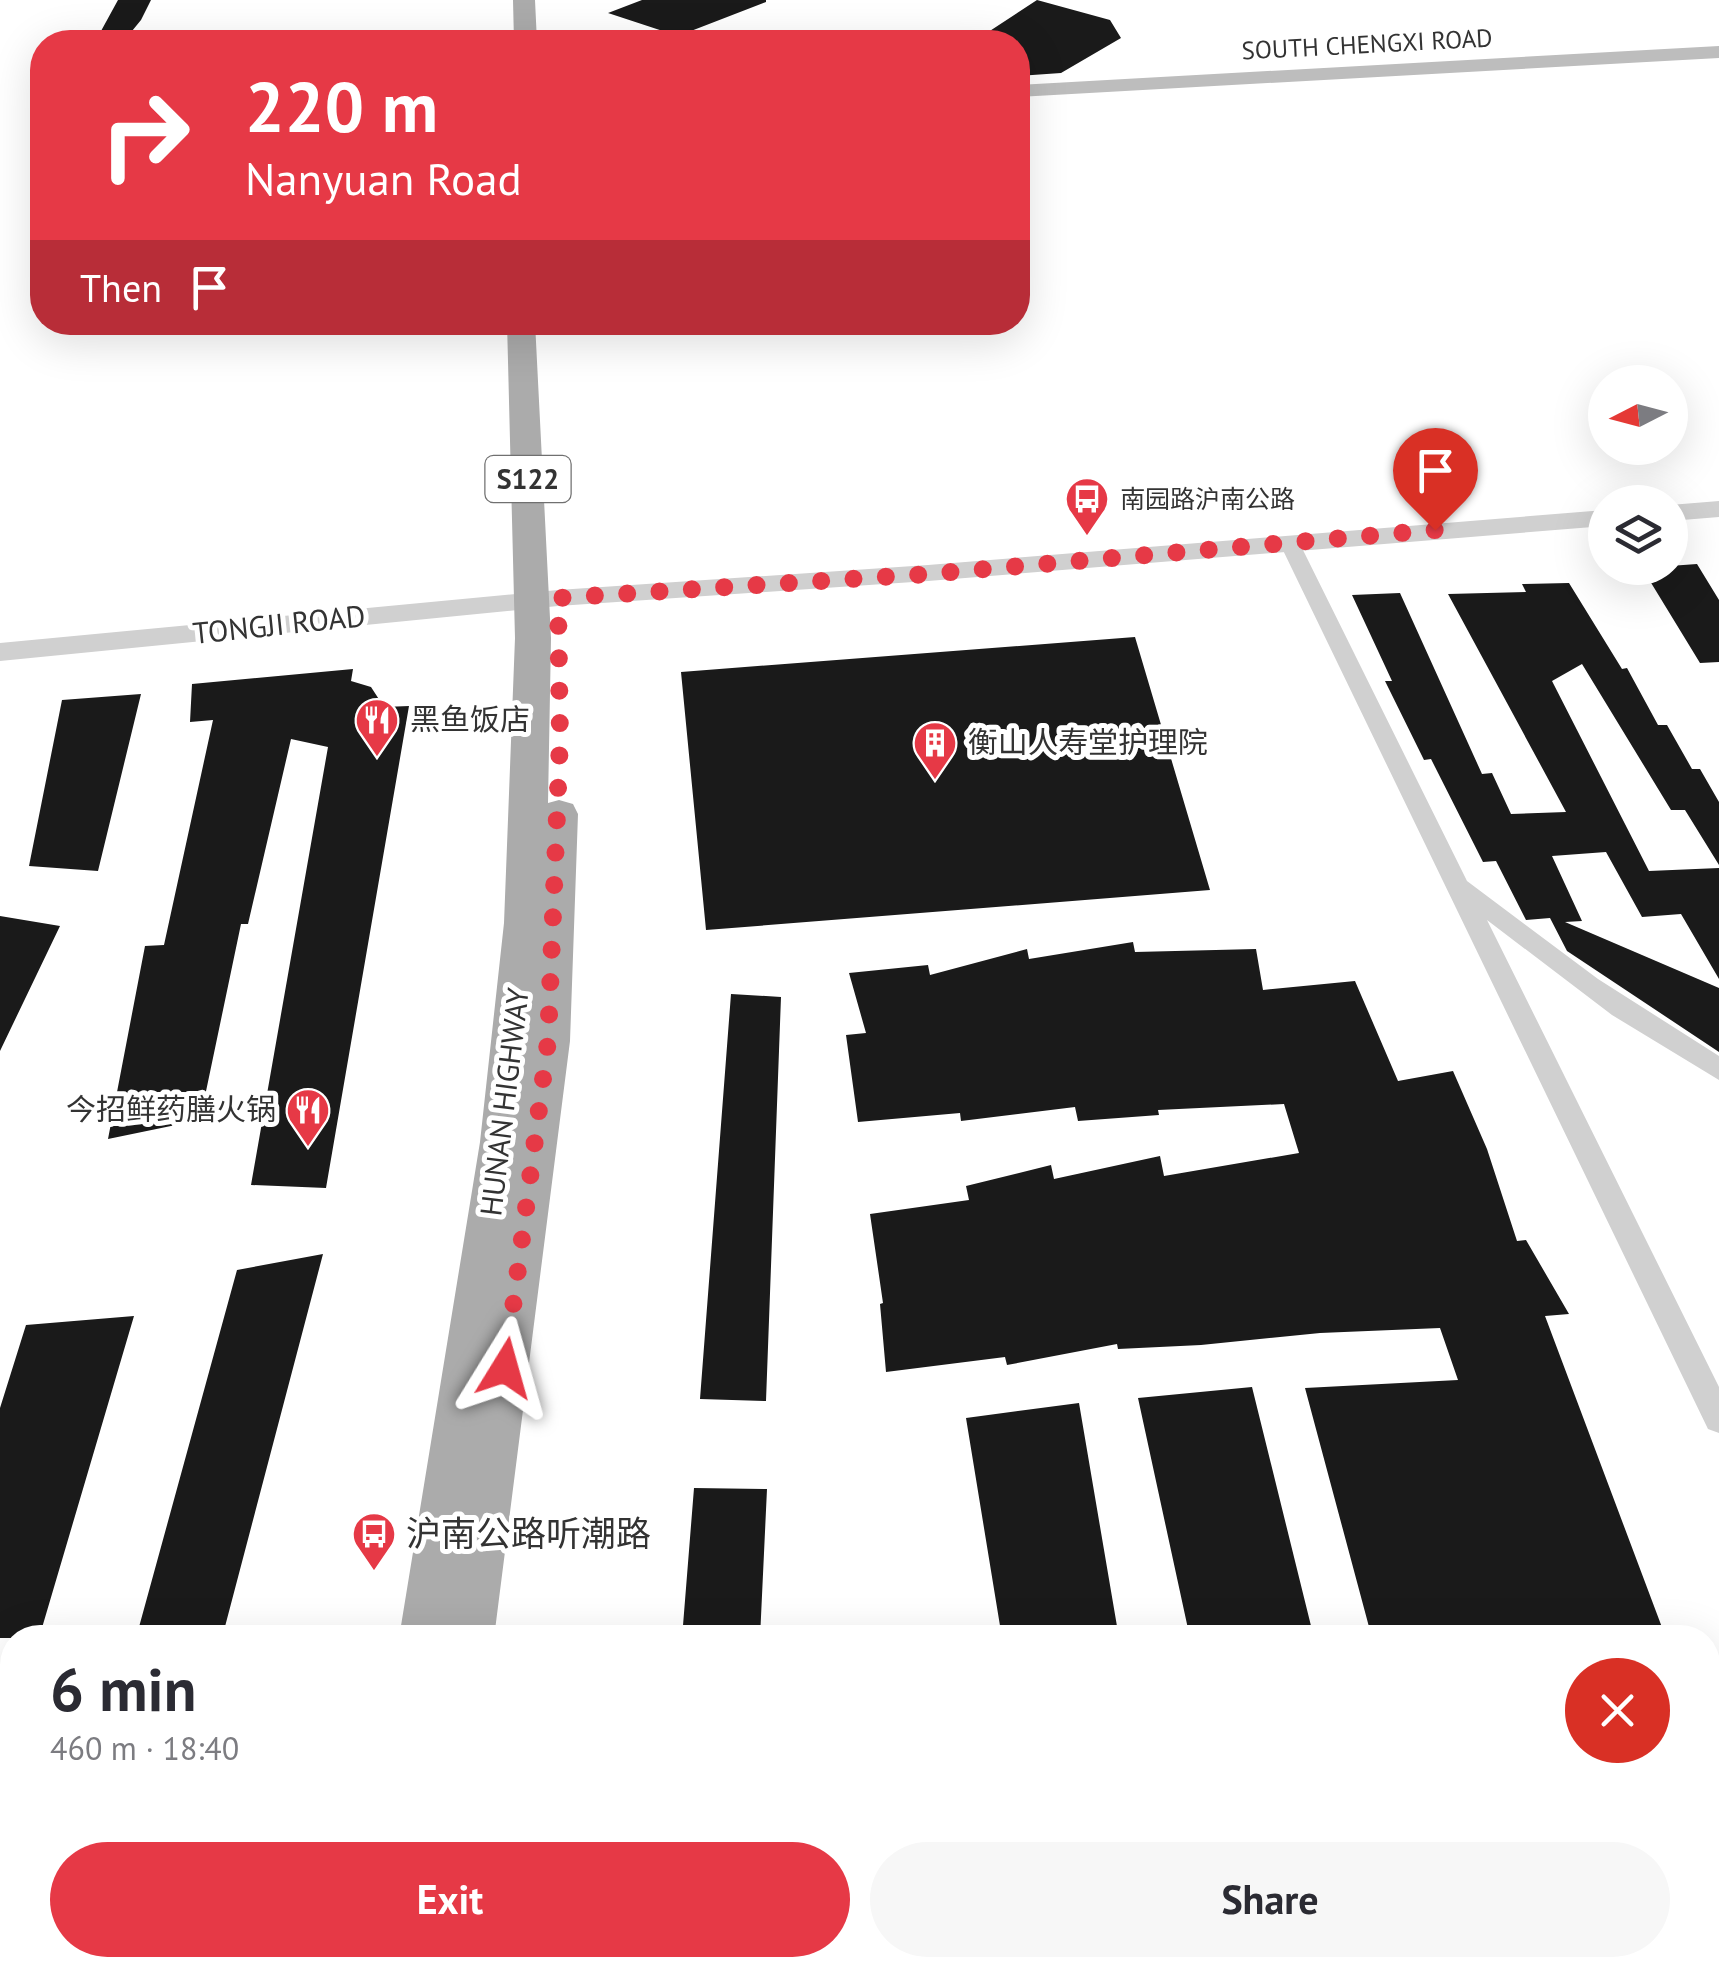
<!DOCTYPE html>
<html lang="en">
<head>
<meta charset="utf-8">
<style>
  body { margin:0; font-family:"PT Sans","Noto Sans SC",sans-serif; background:#f7f7f7; color:#2b2b33; height:100vh; display:flex; flex-direction:column; font-size:38px; white-space:nowrap }
  * { box-sizing:border-box; margin:0 }
  p { font-size:32px; color:#7c7c81 }
  .icon { flex:none; width:55px; height:55px; fill:none; stroke:currentColor; stroke-width:2; stroke-linecap:round; stroke-linejoin:round }
  .map { position:relative; flex:1; overflow:hidden }
  .drawer { position:absolute; left:0px; top:1625px; width:1720px; height:352px; display:flex; flex-direction:column; background:#fff; border-radius:40px 40px 0 0; box-shadow:0 10px 40px #0002 }
  .drawer>* { flex:none }
  .banner { position:absolute; left:30px; top:30px; width:1000px; height:305px; border-radius:40px; box-shadow:0 10px 40px #0002; background:#e63946; color:#fff; overflow:hidden }
  .needle { width:65px; rotate:264deg }
  .tools { position:absolute; left:1588px; top:365px; display:grid; gap:20px }
  .tools a { display:grid; place-items:center; width:100px; height:100px; border-radius:50%; background:#fff; box-shadow:0 10px 40px #0002; font-size:50px }
  .pin { position:absolute; display:grid; place-items:center; width:85px; height:85px; color:#fff; margin:-102px -42px; border-radius:50% 50% 50% 0; rotate:-45deg; box-shadow:0 0 10px #0007 }
  .pin .icon { rotate:45deg }
  .me { position:absolute; width:110px; margin:-55px; rotate:8deg; stroke-linejoin:round; filter:drop-shadow(0 0 8px #0008) }
  .turn { display:flex; align-items:center; gap:35px; height:210px; padding:0 50px; font-size:45px }
  .turn .icon { width:130px; height:130px; stroke-width:2.5 }
  .turn b { display:block; font-size:70px; line-height:85px }
  .then { display:flex; align-items:center; height:95px; padding:0 50px; background:#0003; gap:20px; font-size:38px }
  .round { display:grid; place-items:center; flex:none; width:105px; height:105px; border-radius:52px; background:#f7f7f7 }
  .overview { display:flex; align-items:center; justify-content:space-between; height:170px; padding:0 50px }
  h1 { font-size:60px; font-weight:700; line-height:75px }
  .action { display:flex; gap:20px; margin-top:auto; padding:20px 50px }
  .action a { flex:1; height:115px; border-radius:60px; background:#e63946; color:#fff; font-size:40px; font-weight:700; line-height:115px; text-align:center }
  .action a+a { background:#f7f7f7; color:#2b2b33 }
  .map>svg:first-child { display:block }
  .building { fill:#1a1a1a }
  .lines { fill:none; stroke-linecap:round; stroke-linejoin:round }
  .minor { fill:#d0d0d0; fill-rule:evenodd }
  .tertiary { fill:#d0d0d0; fill-rule:evenodd }
  .secondary { fill:#bdbdbd; fill-rule:evenodd }
  .primary { fill:#ababab; fill-rule:evenodd }
  .route { stroke:#e63946; stroke-width:18; stroke-dasharray:0 32.4 }
  .labels { text-anchor:middle; stroke-width:10; stroke-linejoin:round; paint-order:stroke }
  .far-street-label { font-size:25px; fill:#333; stroke:#fff }
  .far-poi-label { font-size:25px; fill:#333; stroke:#fff; text-anchor:start }
  .shield { fill:#fff; stroke:#707070; stroke-width:2.5 }
  .shield-label { font-size:28px; font-weight:bold; fill:#333 }
  .street-label { font-size:30px; fill:#333; stroke:#fff }
  .poi-label { font-size:30px; fill:#333; stroke:#fff; text-anchor:start }
  .near-poi-label { font-size:35px; fill:#333; stroke:#fff; text-anchor:start }
</style>
</head>
<body>
<div class="map">
<svg width="1719" height="1976" viewBox="0 0 1719 1976">
  <rect width="100%" height="100%" fill="#fff"/>
  <path class="building" d="M118 0H151L141 20 123 42H95Z
    M642 0H766V2L678 36 608 13Z
    M1037 0 1110 20 1121 38 1061 73 1018 76V42H973Z
    M1697 564 1719 600V662L1700 663 1642 568Z
    M1569 583 1622 669 1627 668 1658 725H1667L1692 769H1700L1719 802V865L1685 810H1671L1582 664 1552 681 1649 871 1719 868V979L1681 914 1642 917 1606 852 1552 856 1582 921 1565 922 1719 988V1052L1567 951 1550 918 1526 920 1496 861 1483 862 1431 759 1424 760 1385 681H1392L1352 595 1400 593 1482 774 1492 773 1511 814 1566 812 1448 594 1526 592 1522 584Z
    M1135 637 1210 890 706 930 681 672Z
    M353 669 351 681 371 687 384 707 409 706 326 1188 251 1185 328 747 291 739 248 924H241L200 1120 108 1139 145 946 164 945 213 720 190 722 192 684Z
    M141 694 98 871 29 866 62 700Z
    M0 916 60 926 0 1051Z
    M1133 942 1135 952 1256 949 1263 990 1355 981 1398 1081 1453 1071 1487 1149 1517 1241 1526 1240 1569 1314 1545 1316 1666 1638H1372L1305 1388 1458 1380 1440 1328 1320 1333 1201 1345 1118 1349 1117 1344 1007 1365 1005 1357 886 1372 880 1304 883 1303 870 1214 969 1200 966 1186 1051 1165 1054 1179 1160 1156 1164 1176 1299 1153 1284 1104 1158 1110 1159 1115 1078 1121 1075 1107 961 1121 960 1113 858 1122 846 1035 866 1033 849 973 928 965 930 975 1027 949 1029 959Z
    M731 994 781 997 766 1401 700 1399Z
    M323 1254 222 1638H136L237 1270Z
    M134 1316 39 1638H0V1408L26 1325Z
    M1252 1387 1314 1638H1190L1138 1398Z
    M1079 1403 1119 1638H1002L966 1418Z
    M694 1488 767 1489 760 1638H682Z"/>
  <g class="lines">
    <path class="minor" d="M1289 536 1299 542 1467 881 1598 979 1719 1056V1080L1612 1015 1487 920 1719 1387V1433L1708 1429 1279 542Z"/>
    <path class="tertiary" d="M1719 501V517L1670 521V505Z
      M1605 510V526L928 581 558 606 0 661V643L558 590 928 565Z"/>
    <path class="secondary" d="M1719 46V58L1018 97V85Z"/>
    <path class="primary" d="M513 0H535L537 42H514Z
      M507 322H535L551 638 548 803 559 800 573 804 578 814 570 1041 494 1638H399L480 1142 504 923 515 638Z
      M342 1965H449L448 1976H340Z"/>
  </g>
  <g class="lines">
    <path class="route" d="M505 1368 548 1041 560 739 558 598 928 574 1435 530"/>
  </g>
  <defs>
    <g id="bus-pin" transform="scale(2.25)"><path d="M0 17L-7.5 6A9.5 9.5 0 1 1 7.5 6Z" fill="#e63946" stroke="#fff"/><path d="M-5-6H5V4H4V6H2V4H-2V6H-4V4H-5ZM-3.5-4V0h7V-4ZM-3.5 1.2v1.5H-2V1.2ZM2 1.2v1.5H3.5V1.2Z" fill="#fff"/></g>
    <g id="restaurant-pin" transform="scale(2.25)"><path d="M0 17L-7.5 6A9.5 9.5 0 1 1 7.5 6Z" fill="#e63946" stroke="#fff"/><path d="M-5-6h1v4h1v-4h1v4h1v-4h1v5L-1.5 .5V6h-2V.5L-5-1ZM5-6V6H3V1.5H1.5Q1.5-4 5-6Z" fill="#fff"/></g>
    <g id="building-pin" transform="scale(2.25)"><path d="M0 17L-7.5 6A9.5 9.5 0 1 1 7.5 6Z" fill="#e63946" stroke="#fff"/><path d="M-4-6H4V6H1V3H-1V6H-4ZM-2.5-4.3h1.7v1.8h-1.7ZM.8-4.3h1.7v1.8H.8ZM-2.5-1h1.7V.8h-1.7ZM.8-1h1.7V.8H.8Z" fill="#fff"/></g>
  </defs>
  <g fill-rule="evenodd">
    <use href="#bus-pin" x="1087" y="499"/>
    <use href="#restaurant-pin" x="377" y="720"/>
    <use href="#building-pin" x="935" y="743"/>
    <use href="#restaurant-pin" x="308" y="1110"/>
    <use href="#bus-pin" x="374" y="1534"/>
  </g>
  <g class="labels">
    <g class="far-street-label">
      <text transform="translate(1367 44) rotate(-3)" y="9">SOUTH CHENGXI ROAD</text>
    </g>
    <g class="far-poi-label">
      <text x="1120" y="508">南园路沪南公路</text>
    </g>
    <rect class="shield" x="485.5" y="456" width="85" height="46" rx="8"/>
    <g class="shield-label">
      <text x="528" y="489">S122</text>
    </g>
    <g class="street-label">
      <text transform="translate(279 625) rotate(-6)" y="10">TONGJI ROAD</text>
      <text transform="translate(505 1102) rotate(-83)" y="10">HUNAN HIGHWAY</text>
    </g>
    <g class="poi-label">
      <text x="410" y="730">黑鱼饭店</text>
      <text x="968" y="753">衡山人寿堂护理院</text>
      <text x="276" y="1120" text-anchor="end">今招鲜药膳火锅</text>
    </g>
    <g class="near-poi-label">
      <text x="406" y="1546">沪南公路听潮路</text>
    </g>
  </g>
</svg>
<div class="tools">
<a><svg class="needle" viewBox="-14 -14 28 28"><path d="M0-13l5 13h-10z" fill="#e53935"/><path d="M0 13l5-13h-10z" fill="#7c7c81"/></svg></a>
<a><svg class="icon" aria-label="layers" viewBox="0 0 24 24"><path d="M12 4l9 5-9 5-9-5zM3 14l9 5 9-5"/></svg></a>
</div>
<div class="pin" style="left:1435px;top:530px;background:#d93025"><svg class="icon" aria-label="arrive" viewBox="0 0 24 24"><path d="M6 21V4h12l-3 4 3 4H6"/></svg></div>
<svg class="me" style="left:505px;top:1368px" viewBox="-20 -20 40 40"><path d="M0-17L14 15 0 8-14 15z" fill="#e63946" stroke="#fff" stroke-width="4"/></svg>
<div class="banner">
<div class="turn"><svg class="icon" aria-label="right" viewBox="0 0 24 24"><path d="M7 20v-9h11M14 6l5 5-5 5"/></svg><div><b>220 m</b>Nanyuan Road</div></div>
<div class="then">Then<svg class="icon" aria-label="arrive" viewBox="0 0 24 24"><path d="M6 21V4h12l-3 4 3 4H6"/></svg></div>
</div>
<section class="drawer">
<div class="overview"><div><h1>6 min</h1><p>460 m · 18:40</p></div><a class="round" style="background:#d93025;color:#fff"><svg class="icon" aria-label="close" viewBox="0 0 24 24"><path d="M6 6l12 12M18 6L6 18"/></svg></a></div>
<div class="action"><a>Exit</a><a>Share</a></div>
</section>
</div>
</body>
</html>
